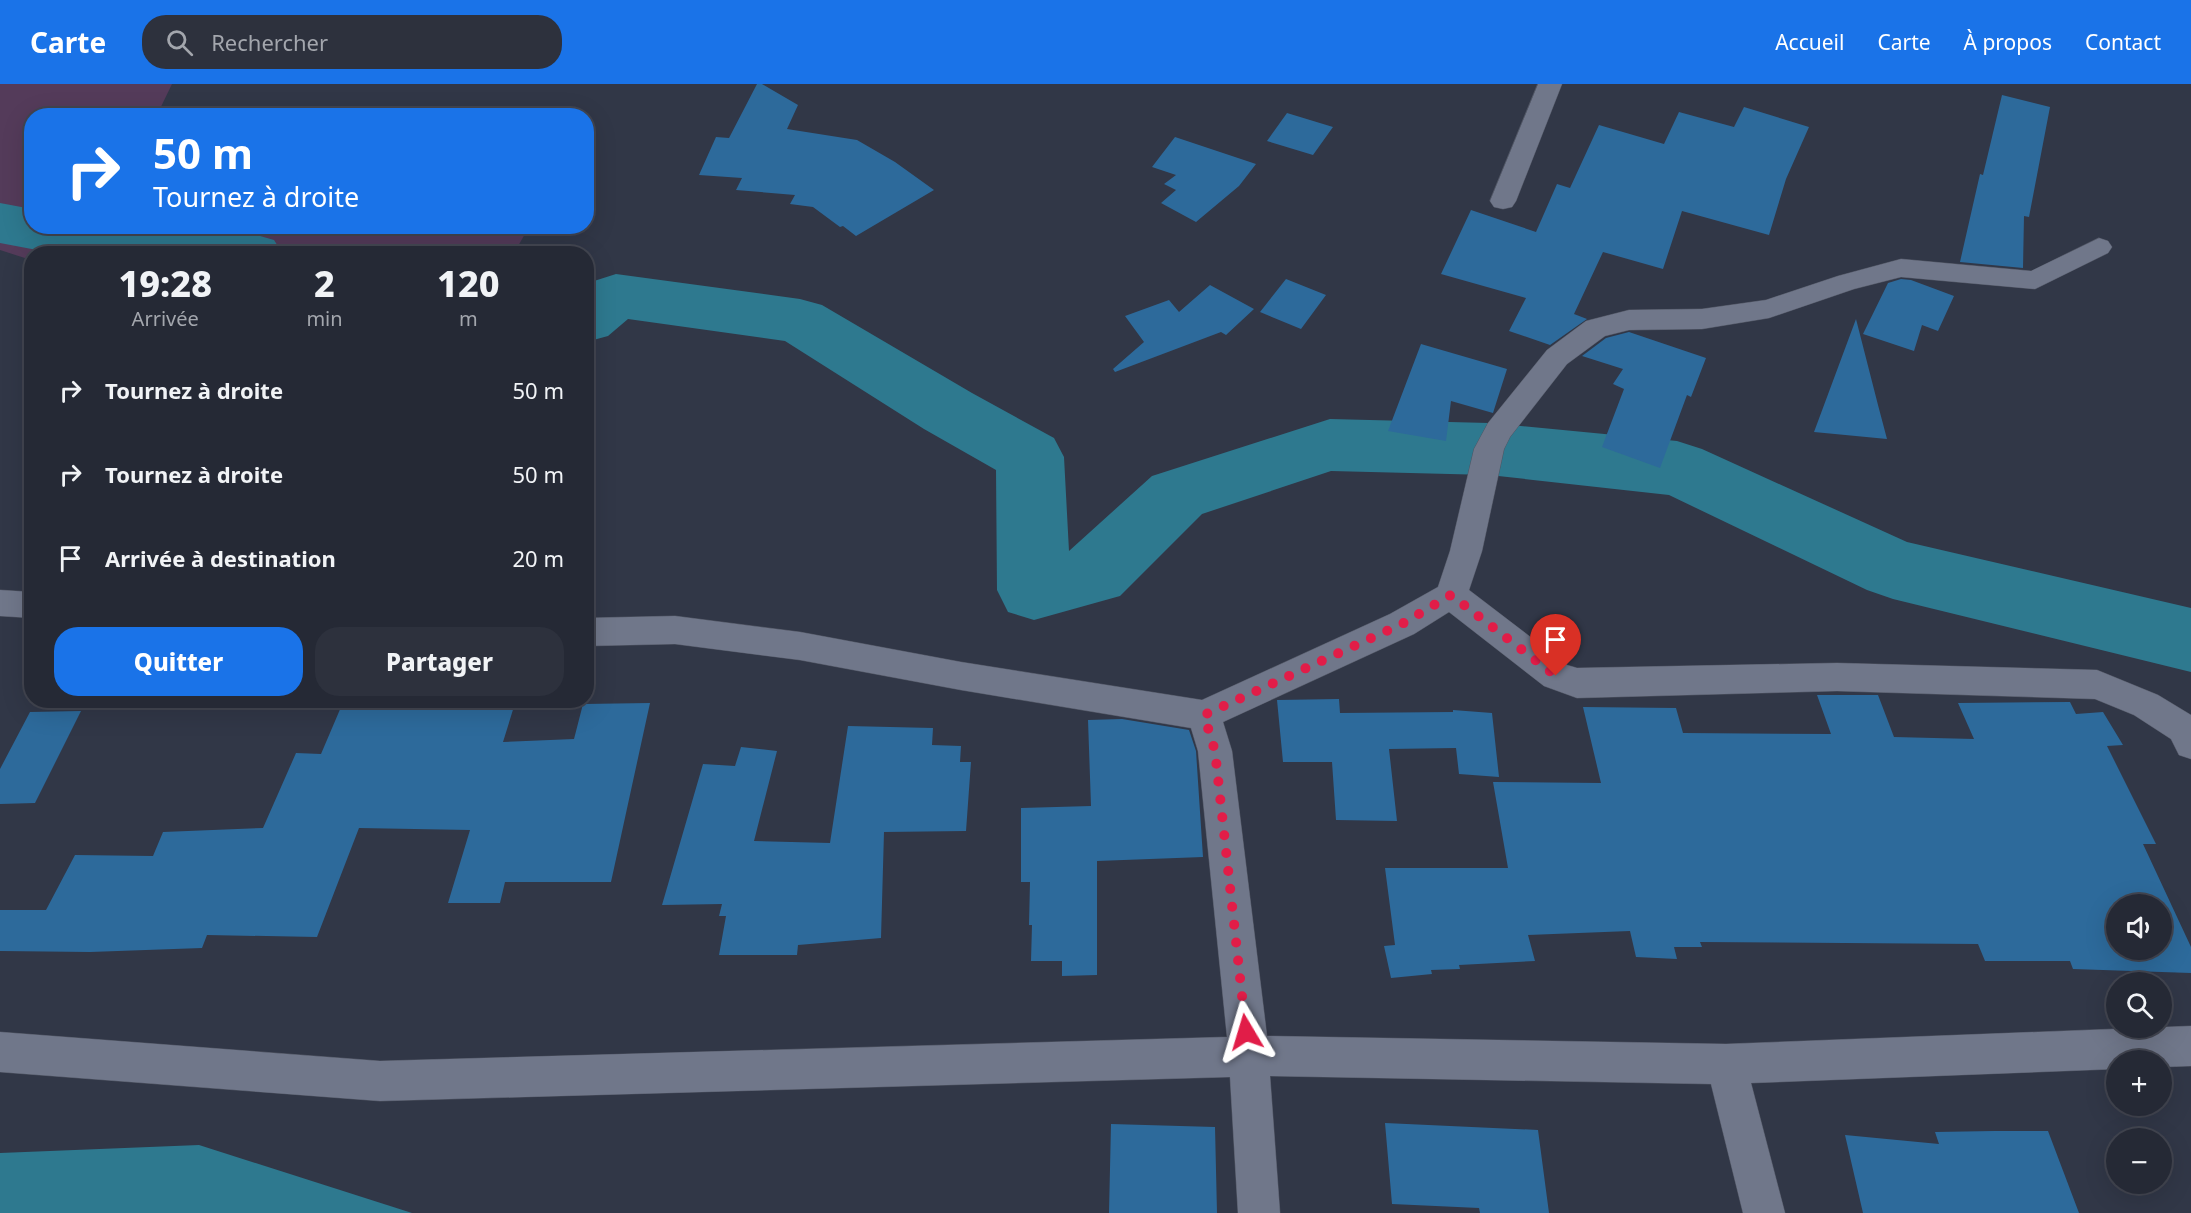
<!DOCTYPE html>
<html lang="fr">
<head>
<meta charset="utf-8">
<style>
  body { margin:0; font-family:"Noto Sans",sans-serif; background:#2d313d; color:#f1f3f6; height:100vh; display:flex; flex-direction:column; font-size:22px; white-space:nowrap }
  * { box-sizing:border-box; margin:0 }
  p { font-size:20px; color:#a3a6ad }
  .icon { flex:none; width:33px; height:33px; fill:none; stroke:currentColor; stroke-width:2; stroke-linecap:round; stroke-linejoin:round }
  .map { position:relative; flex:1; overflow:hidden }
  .side { position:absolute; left:24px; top:162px; width:570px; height:462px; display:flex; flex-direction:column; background:#252935; border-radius:24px; box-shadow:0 6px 24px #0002,0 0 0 2px #424550 }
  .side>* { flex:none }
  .banner { position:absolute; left:24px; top:24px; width:570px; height:126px; border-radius:24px; box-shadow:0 6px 24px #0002,0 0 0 2px #424550; background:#1a73e8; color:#fff; overflow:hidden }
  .tools { position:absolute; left:2106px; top:810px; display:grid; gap:12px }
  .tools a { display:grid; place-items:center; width:66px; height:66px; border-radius:50%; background:#252935; box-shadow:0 6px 24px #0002,0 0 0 2px #424550; font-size:30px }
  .pin { position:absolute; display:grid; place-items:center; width:51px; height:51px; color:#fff; margin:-62px -26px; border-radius:50% 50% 50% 0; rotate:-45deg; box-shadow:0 0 6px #0007 }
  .pin .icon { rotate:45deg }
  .me { position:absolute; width:66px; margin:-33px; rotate:353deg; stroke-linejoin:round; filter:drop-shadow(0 0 4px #0008) }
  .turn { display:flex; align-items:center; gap:21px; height:126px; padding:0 30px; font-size:27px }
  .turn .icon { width:78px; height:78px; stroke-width:2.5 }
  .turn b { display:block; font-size:42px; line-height:51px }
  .eta { display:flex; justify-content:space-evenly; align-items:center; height:102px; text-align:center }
  .eta b { font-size:36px; font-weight:800; line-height:42px }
  .button { display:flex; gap:12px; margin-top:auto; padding:12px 30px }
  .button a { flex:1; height:69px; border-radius:24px; background:#1a73e8; color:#fff; font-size:24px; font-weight:800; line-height:69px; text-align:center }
  .button a+a { background:#2d313d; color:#f1f3f6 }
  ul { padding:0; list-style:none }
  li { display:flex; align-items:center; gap:18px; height:84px; padding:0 30px }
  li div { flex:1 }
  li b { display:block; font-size:22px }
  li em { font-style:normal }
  header { display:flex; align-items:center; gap:36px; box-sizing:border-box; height:84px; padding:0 30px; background:#1a73e8; color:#fff }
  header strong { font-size:28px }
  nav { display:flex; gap:33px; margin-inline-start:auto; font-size:21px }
  .search { width:420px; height:54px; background:#2d313d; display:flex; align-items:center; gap:15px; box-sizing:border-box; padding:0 21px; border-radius:24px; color:#a3a6ad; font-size:22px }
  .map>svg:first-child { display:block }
  .green { fill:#543b5a }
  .water { fill:#2e798f }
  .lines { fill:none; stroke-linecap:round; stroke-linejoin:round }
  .river { fill:#2e798f; fill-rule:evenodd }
  .building { fill:#2d6a9b; fill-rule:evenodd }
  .minor-casing { stroke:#505563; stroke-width:1 }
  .minor { fill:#70778a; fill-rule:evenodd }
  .route { stroke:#e11d48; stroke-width:10; stroke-dasharray:0 18 }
</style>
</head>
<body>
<header>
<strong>Carte</strong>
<div class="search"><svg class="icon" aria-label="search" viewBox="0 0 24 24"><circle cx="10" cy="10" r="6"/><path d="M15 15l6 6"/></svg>Rechercher</div>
<nav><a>Accueil</a><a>Carte</a><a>À propos</a><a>Contact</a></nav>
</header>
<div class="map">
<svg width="2191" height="1129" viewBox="0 0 2191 1129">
  <rect width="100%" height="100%" fill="#313747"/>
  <path class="green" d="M0 0H172L157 31 32 32V142H237L249 148 342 142 529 143 514 169 32 170 31 176 0 166Z"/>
  <path class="water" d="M199 1061 412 1129H0V1069Z"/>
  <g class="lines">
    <path class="river" d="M0 119 32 125V142H130L253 150 274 156 283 170H58L0 159Z
      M616 190 800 215 822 221 972 309 1054 354 1064 373 1069 467 1152 392 1330 335 1489 339 1677 357 1702 365 1907 458 2191 524V588L1893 515 1867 506 1669 411 1489 391 1331 387 1202 430 1120 512 1034 536 1008 528 997 506 996 386 924 345 785 257 628 235 608 252 586 258V202L594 197Z"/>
  </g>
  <path class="building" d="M757 0H762L798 21 787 45 857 56 895 78 934 106 856 152 843 142 840 143 813 123 790 120 795 111 736 106 742 94 699 91 716 53 729 54Z
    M2002 11 2050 23 2029 133 2024 132 2023 184 1960 178 1980 90 1983 91Z
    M1744 23 1809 43 1786 95 1769 151 1682 127 1663 185 1603 168 1574 230 1587 235 1550 261 1509 247 1526 214 1441 190 1471 126 1536 148 1557 100 1570 104 1599 41 1664 60 1679 28 1734 43Z
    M1287 29 1333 43 1313 71 1267 57Z
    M1175 53 1256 80 1239 102 1196 138 1161 119 1176 106 1164 100 1176 91 1152 83Z
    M1286 195 1326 211 1301 245 1260 228Z
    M1901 195 1911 196 1954 212 1938 247 1922 241 1914 267 1863 250 1888 199Z
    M1210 201 1254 225 1226 251 1221 248 1115 288 1113 285 1144 258 1125 232 1169 216 1179 228Z
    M1856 235 1878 321 1887 355 1814 348Z
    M1629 248 1706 274 1691 313 1687 311 1660 384 1602 363 1624 305 1613 300 1623 285 1582 272 1606 254Z
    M1421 260 1507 285 1493 329 1451 317 1446 357 1388 347Z
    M1817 611H1878L1894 653 1974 655 1958 619 2070 618 2076 630 2103 628 2123 661 2107 662 2156 760H2143L2191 863V889L2073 885 2070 877H1985L1978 860 1700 858 1702 863H1674L1677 875 1636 873 1630 847 1528 851 1535 877 1459 881 1460 885 1431 886 1432 890 1391 894 1384 862 1395 861 1385 784H1508L1493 698 1601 699 1583 623 1676 624 1683 649 1831 650ZM2116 820H2162V866H2116Z
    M1339 615 1340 629 1453 628V626L1492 629 1499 693 1459 690 1456 664 1389 665 1397 737 1336 736 1332 678H1283L1277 616Z
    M344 616H516L503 658 574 655 583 620 650 619 611 798H505L500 819H448L470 746 359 744 317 853 207 851 202 864 90 868 0 867V826H46L75 771 153 772 163 748 263 744 296 669 321 670Z
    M81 627 35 719 0 720V685L30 628Z
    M1122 635 1189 646 1196 667 1203 773 1097 777V891L1062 892V877H1031L1032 841H1029L1030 798H1021V724L1091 722 1088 636Z
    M848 642 933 644 932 661 961 662 960 678H971L966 747 884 748 881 854 798 861 797 871H719L726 832H719L722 820 662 821 703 680 735 682 741 663 777 667 754 757 830 759Z
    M1385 1039 1538 1046 1549 1129H1480L1479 1124 1392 1120Z
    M1111 1040 1215 1043 1217 1129H1109Z
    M1994 1047H2048L2079 1129H1863L1845 1051 1939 1060 1935 1048Z"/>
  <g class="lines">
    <g class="minor-casing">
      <path id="minor" d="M1538 0H1562L1516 117 1512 123 1503 125 1494 123 1490 117Z
        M2099 154 2108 157 2112 163 2108 169 2035 205 1901 193 1854 205 1769 234 1702 245 1629 246 1605 252 1567 280 1510 353 1504 365 1482 467 1469 506 1567 581 1577 584 1837 579 2097 586 2158 611 2191 631V675L2179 671 2171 655 2134 631 2095 615 1837 607 1577 614 1544 602 1449 528 1414 550 1223 638 1232 667 1267 952 1726 960 2191 942V982L2162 983V976H2116V985L1751 999 1785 1129H1743L1711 1000 1270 992 1280 1129H1238L1230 993 380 1017 0 988V948L380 977 1227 953 1198 667 1191 644 961 606 800 576 675 560 586 562V534L675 532 800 548 961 578 1202 616 1390 530 1438 503 1450 467 1474 365 1488 339 1547 266 1586 237 1629 226 1702 225 1766 216 1838 192 1901 175 2031 187Z
        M0 506 32 508V534L0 532Z"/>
    </g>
    <use href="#minor" class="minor"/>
  </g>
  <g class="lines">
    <path class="route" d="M1246 948 1215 667 1204 631 1402 540 1451 511 1556 592"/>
  </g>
</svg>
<div class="tools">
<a><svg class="icon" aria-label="sound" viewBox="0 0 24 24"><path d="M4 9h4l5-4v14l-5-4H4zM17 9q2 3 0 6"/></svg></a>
<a><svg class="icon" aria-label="search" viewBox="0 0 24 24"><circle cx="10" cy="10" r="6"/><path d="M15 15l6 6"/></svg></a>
<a>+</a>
<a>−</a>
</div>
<div class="pin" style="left:1556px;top:592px;background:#d93025"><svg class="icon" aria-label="arrive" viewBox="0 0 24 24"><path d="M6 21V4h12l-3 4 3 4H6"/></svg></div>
<svg class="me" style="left:1246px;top:948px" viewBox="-20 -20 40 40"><path d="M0-17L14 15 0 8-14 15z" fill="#e11d48" stroke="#fff" stroke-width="4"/></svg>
<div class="banner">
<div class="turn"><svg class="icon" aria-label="right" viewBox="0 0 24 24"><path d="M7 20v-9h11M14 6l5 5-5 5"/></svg><div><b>50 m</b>Tournez à droite</div></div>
</div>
<section class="side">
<div class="eta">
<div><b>19:28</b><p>Arrivée</p></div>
<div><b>2</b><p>min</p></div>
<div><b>120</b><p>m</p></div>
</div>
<ul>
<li><svg class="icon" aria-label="right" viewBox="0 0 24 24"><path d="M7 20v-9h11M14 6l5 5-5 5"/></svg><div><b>Tournez à droite</b></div><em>50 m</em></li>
<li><svg class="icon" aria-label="right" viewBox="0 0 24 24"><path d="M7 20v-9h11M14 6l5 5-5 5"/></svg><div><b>Tournez à droite</b></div><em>50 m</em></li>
<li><svg class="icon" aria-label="arrive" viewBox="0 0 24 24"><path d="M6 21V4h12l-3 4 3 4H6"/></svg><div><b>Arrivée à destination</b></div><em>20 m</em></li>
</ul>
<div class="button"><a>Quitter</a><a>Partager</a></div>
</section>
</div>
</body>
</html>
